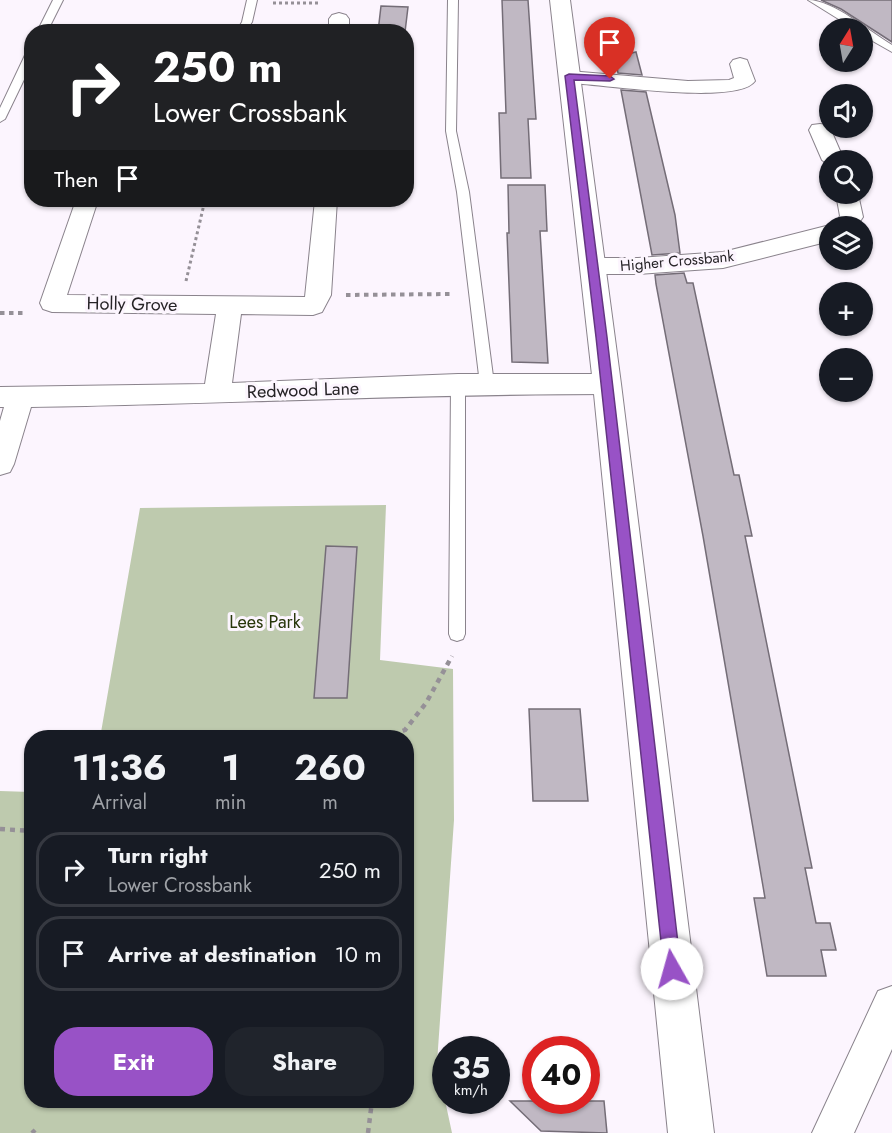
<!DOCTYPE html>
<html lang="en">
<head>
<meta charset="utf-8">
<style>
  body { margin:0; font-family:Jost,sans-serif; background:#20242c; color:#f1f3f6; height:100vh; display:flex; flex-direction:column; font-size:22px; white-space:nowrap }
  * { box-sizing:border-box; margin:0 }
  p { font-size:20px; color:#9ea1a6 }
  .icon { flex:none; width:33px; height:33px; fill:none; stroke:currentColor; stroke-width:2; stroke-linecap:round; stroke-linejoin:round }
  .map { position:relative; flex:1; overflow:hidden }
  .drawer { position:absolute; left:24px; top:730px; width:390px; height:378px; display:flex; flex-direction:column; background:#171b24; border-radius:24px; box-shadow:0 2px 4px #0004 }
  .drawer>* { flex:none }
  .hud { position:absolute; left:24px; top:24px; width:390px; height:183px; border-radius:24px; box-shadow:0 2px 4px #0004; background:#202124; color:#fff; overflow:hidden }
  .needle { width:39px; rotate:11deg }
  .tools { position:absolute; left:819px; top:18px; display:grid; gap:12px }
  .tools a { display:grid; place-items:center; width:54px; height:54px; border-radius:50%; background:#171b24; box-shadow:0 2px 4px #0004; font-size:30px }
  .speed { position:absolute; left:432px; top:1036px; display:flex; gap:12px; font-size:30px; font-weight:700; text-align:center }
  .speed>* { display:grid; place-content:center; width:78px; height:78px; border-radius:50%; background:#171b24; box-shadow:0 2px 4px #0004; line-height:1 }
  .speed small { font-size:15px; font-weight:400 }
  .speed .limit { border:9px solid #d22; background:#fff; color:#111 }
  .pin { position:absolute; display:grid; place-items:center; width:51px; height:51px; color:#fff; margin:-62px -26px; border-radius:50% 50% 50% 0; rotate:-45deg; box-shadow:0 0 6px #0007 }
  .pin .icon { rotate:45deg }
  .me { position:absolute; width:66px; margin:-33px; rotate:353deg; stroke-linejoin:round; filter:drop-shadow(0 0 4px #0008) }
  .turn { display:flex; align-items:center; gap:21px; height:126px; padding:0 30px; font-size:27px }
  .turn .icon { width:78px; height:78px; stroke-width:2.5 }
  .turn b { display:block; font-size:42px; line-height:51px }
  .then { display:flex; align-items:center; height:57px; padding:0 30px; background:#0003; gap:12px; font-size:22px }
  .eta { display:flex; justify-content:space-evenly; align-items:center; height:102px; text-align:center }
  .eta b { font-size:36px; font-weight:700; line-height:42px }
  .primary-button { display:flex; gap:12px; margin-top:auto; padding:12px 30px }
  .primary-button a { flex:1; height:69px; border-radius:24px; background:#9852c6; color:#fff; font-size:24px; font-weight:700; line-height:69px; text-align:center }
  .primary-button a+a { background:#20242c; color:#f1f3f6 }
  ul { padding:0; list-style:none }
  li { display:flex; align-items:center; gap:18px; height:75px; margin:0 12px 9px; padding:0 18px; border:3px solid #363941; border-radius:24px }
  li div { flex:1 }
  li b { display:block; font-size:22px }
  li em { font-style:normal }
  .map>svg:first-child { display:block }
  .green { fill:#becaae }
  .building { fill:#c0b8c3; stroke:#746d77; stroke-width:1.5 }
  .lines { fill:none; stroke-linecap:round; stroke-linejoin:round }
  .service-casing { stroke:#8a838c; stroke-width:2 }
  .minor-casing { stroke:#8a838c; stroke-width:2 }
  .tertiary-casing { stroke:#8a838c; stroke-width:2 }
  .path-far2 { stroke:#959097; stroke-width:3; stroke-dasharray:3 3; stroke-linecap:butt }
  .path-far1 { stroke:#959097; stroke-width:4; stroke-dasharray:4.5 4.5; stroke-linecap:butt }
  .path { stroke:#959097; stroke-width:4.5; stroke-dasharray:5 5; stroke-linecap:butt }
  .service { fill:#fff; fill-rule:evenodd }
  .minor { fill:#fff; fill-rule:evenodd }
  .tertiary { fill:#fff; fill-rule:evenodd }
  .route { fill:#9852c6; stroke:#633581; stroke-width:1.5 }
  .labels { text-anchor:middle; stroke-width:6; stroke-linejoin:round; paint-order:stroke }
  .far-street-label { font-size:15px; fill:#262327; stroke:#fcf5fe }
  .street-label { font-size:18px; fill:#262327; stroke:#fcf5fe }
  .park-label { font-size:18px; fill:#28360b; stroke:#fcf5fe }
</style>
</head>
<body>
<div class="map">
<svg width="892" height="1133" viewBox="0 0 892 1133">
  <rect width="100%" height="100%" fill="#fcf5fe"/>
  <path class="green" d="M386 505 380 660 453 669 454 820 437 1063 452 1133H0V791L31 792 32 1101H406V738H100L140 508Z"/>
  <path class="building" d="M502 0H528L536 119H528L531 178H501L499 113H506Z
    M821 0H892V42L841 9Z
    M381 6 408 7 405 32H378Z
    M636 52 642 75 618 73 615 57Z
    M621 90 646 92 675 215 680 253 652 255Z
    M508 185H545L547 231H540L548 363 512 362 507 233H509Z
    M684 273 687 283H693L734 475H739L752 536H745L812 868H805L816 923H830L836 950H821L826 976H767L754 898H765L703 536 656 284 655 275Z
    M326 546 357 547 347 698H314Z
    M529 709H580L588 801H533Z
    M510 1101H604L607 1133 541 1131Z"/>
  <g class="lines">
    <g class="service-casing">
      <path id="service" d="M53 0H63L47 32H37Z
        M247 0H257L252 22 245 32H236L242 22Z
        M448 0H458L456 131 469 192 494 384 487 389 480 384 457 192 446 131Z
        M808 0C833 0 870 32 892 45V52L862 35V28H853Z
        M32 48V63L5 119 0 122V108L27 51Z
        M458 379 465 384V634L463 639 457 641 451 639 449 634 451 384Z"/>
    </g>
    <g class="minor-casing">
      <path id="minor" d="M339 13 346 15 349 19V32H329V19L332 15Z
        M740 58 747 60 755 81C738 106 602 84 569 83L562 81 559 77 562 73 569 71 688 81 729 80 734 78 730 64 733 60Z
        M820 124 828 125 831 130 844 160H830V166L822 160 809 130 812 125Z
        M836 194H858L863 217 857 226H830V241L723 268 638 274H593L585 272 581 266 585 260 593 258H638L723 252 830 225 834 226 840 216Z
        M76 200H98L67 295 305 297 315 200H337L331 295 322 312 313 315 241 314 232 383 458 374H607L616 377 620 384 616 391 607 394C415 394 223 404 31 407L14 464 10 472 0 475V421L4 407H0V387L205 384 216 314 52 312 43 309 40 303Z
        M892 986V1049L854 1133H812L878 991Z"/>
    </g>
    <g class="tertiary-casing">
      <path id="tertiary" d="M550 0H570L621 384 714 1133H668L593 384Z"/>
    </g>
    <path class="path-far2" d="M273 3H319
      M186 281 205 200"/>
    <path class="path-far1" d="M346 295 452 294
      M0 313H27"/>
    <path class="path" d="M185 737 205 738
      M384 738 405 730 426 703 452 656
      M0 829 32 831
      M32 1130 35 1133
      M368 1133 372 1101"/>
    <use href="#service" class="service"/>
    <use href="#minor" class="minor"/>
    <use href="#tertiary" class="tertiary"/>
  </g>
  <path class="route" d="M569 74 610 76 614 79 610 81 574 80 607 337 681 969 678 975 672 978 666 975 664 969 596 337 565 76Z"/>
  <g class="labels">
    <g class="far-street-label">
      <text transform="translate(677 261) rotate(-5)" y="5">Higher Crossbank</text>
    </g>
    <g class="street-label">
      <text transform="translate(132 304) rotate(1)" y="6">Holly Grove</text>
      <text transform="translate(303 390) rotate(-2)" y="6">Redwood Lane</text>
    </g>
    <g class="park-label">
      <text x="265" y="628">Lees Park</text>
    </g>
  </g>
</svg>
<div class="tools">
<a><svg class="needle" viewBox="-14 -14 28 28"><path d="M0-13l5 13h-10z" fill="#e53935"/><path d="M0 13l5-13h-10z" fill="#9ea1a6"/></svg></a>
<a><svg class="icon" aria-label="sound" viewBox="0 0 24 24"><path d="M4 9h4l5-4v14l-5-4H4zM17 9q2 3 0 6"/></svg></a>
<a><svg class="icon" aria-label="search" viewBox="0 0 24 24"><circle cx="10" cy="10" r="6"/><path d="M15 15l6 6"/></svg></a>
<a><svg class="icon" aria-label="layers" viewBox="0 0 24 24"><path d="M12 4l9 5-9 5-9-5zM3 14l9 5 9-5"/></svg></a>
<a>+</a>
<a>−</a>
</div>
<div class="speed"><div>35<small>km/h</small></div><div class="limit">40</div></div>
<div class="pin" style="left:610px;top:79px;background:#d93025"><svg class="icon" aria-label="arrive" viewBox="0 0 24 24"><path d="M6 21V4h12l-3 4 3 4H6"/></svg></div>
<svg class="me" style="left:672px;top:969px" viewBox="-20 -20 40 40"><circle r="19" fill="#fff"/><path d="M0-13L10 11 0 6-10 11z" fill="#9852c6"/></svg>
<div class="hud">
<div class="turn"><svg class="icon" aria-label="right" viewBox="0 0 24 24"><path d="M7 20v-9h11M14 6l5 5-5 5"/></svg><div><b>250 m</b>Lower Crossbank</div></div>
<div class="then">Then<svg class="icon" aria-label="arrive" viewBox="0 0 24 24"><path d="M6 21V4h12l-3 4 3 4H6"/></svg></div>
</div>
<section class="drawer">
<div class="eta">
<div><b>11:36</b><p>Arrival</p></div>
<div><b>1</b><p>min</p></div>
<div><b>260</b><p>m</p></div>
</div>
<ul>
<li><svg class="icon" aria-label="right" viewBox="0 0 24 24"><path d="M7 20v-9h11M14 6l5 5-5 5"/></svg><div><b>Turn right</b><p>Lower Crossbank</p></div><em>250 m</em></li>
<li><svg class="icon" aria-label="arrive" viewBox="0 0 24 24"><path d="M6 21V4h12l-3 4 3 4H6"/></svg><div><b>Arrive at destination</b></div><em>10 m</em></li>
</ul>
<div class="primary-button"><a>Exit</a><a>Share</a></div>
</section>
</div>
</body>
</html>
